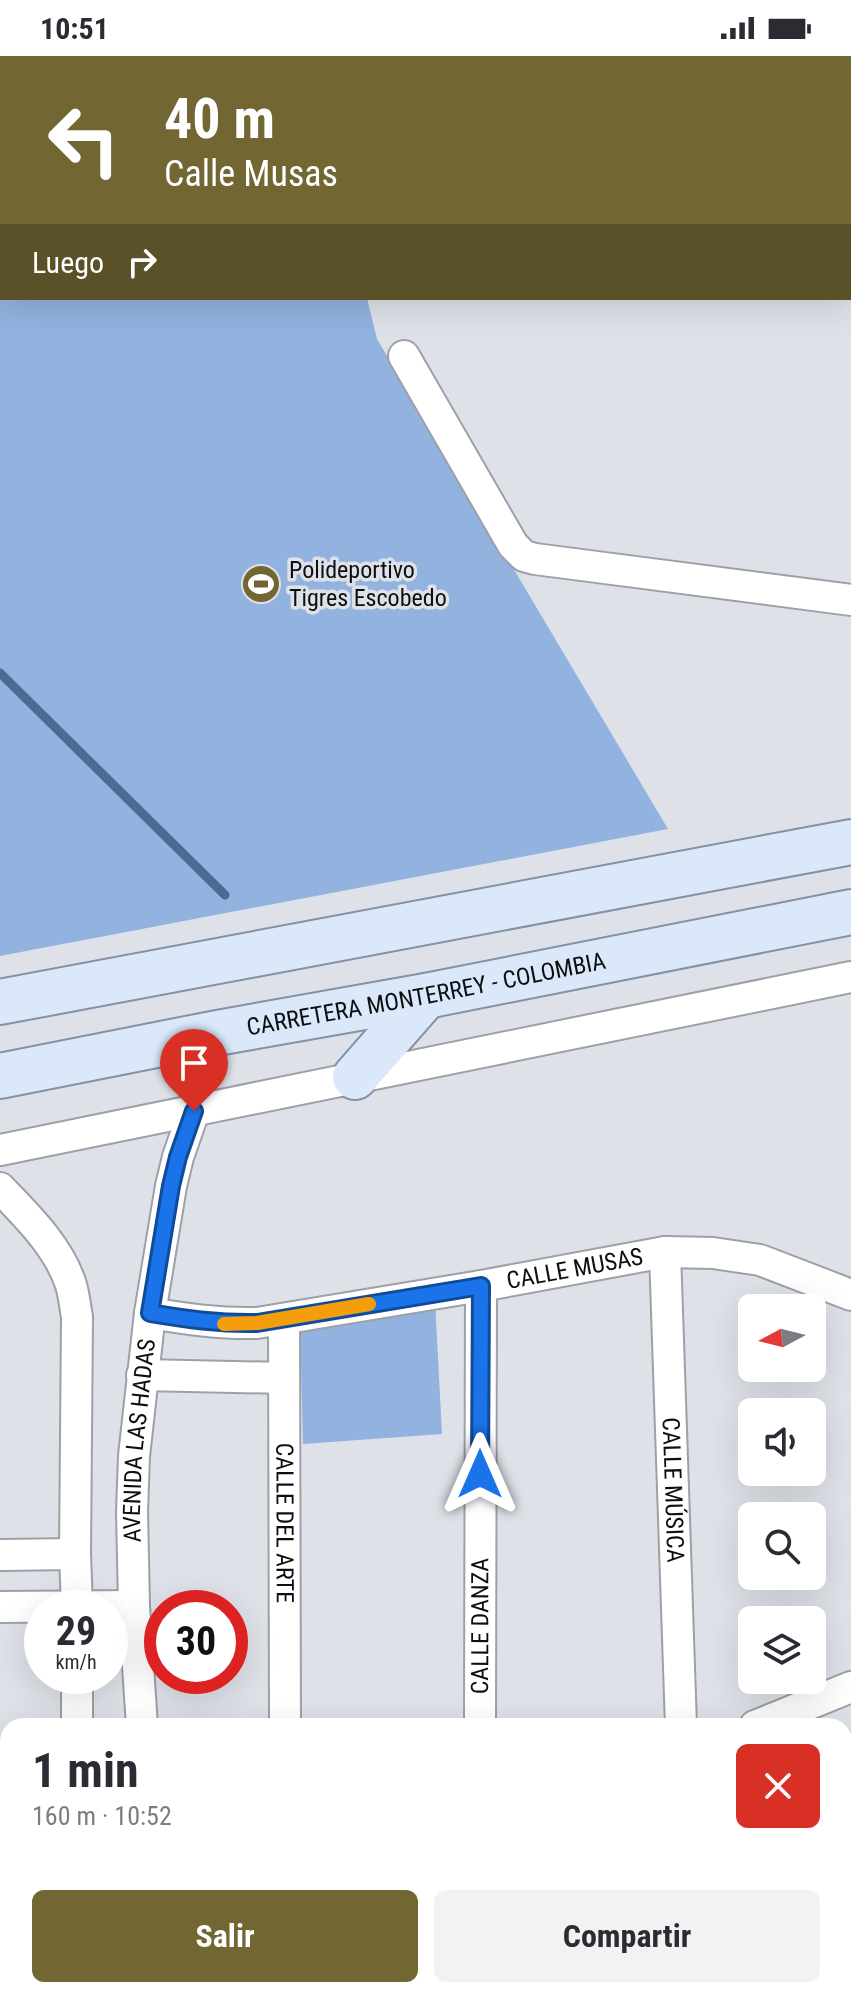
<!DOCTYPE html>
<html lang="es">
<head>
<meta charset="utf-8">
<style>
  body { margin:0; font-family:"Roboto Condensed",sans-serif; background:#f2f2f3; color:#2b2b33; height:100vh; display:flex; flex-direction:column; font-size:30px; white-space:nowrap }
  * { box-sizing:border-box; margin:0 }
  p { font-size:26px; color:#7c7c81 }
  .icon { flex:none; width:44px; height:44px; fill:none; stroke:currentColor; stroke-width:2; stroke-linecap:round; stroke-linejoin:round }
  .map { position:relative; flex:1; overflow:hidden }
  .details { position:absolute; left:0px; top:1662px; width:852px; height:280px; display:flex; flex-direction:column; background:#fff; border-radius:24px 24px 0 0; box-shadow:0 8px 32px #0002 }
  .details>* { flex:none }
  .guide { position:absolute; left:0px; top:0px; width:852px; height:244px; box-shadow:0 8px 32px #0002; background:#726633; color:#fff; overflow:hidden }
  .needle { width:52px; rotate:263deg }
  .tools { position:absolute; left:738px; top:1238px; display:grid; gap:16px }
  .tools a { display:grid; place-items:center; width:88px; height:88px; border-radius:12px; background:#fff; box-shadow:0 8px 32px #0002; font-size:40px }
  .speed { position:absolute; left:24px; top:1534px; display:flex; gap:16px; font-size:40px; font-weight:700; text-align:center }
  .speed>* { display:grid; place-content:center; width:104px; height:104px; border-radius:50%; background:#fff; box-shadow:0 8px 32px #0002; line-height:1 }
  .speed small { font-size:20px; font-weight:400 }
  .speed .limit { border:12px solid #d22; background:#fff; color:#111 }
  .pin { position:absolute; display:grid; place-items:center; width:68px; height:68px; color:#fff; margin:-82px -34px; border-radius:50% 50% 50% 0; rotate:-45deg; box-shadow:0 0 8px #0007 }
  .pin .icon { rotate:45deg }
  .me { position:absolute; width:88px; margin:-44px; rotate:0deg; stroke-linejoin:round; filter:drop-shadow(0 0 6px #0008) }
  .turn { display:flex; align-items:center; gap:28px; height:168px; padding:0 32px; font-size:36px }
  .turn .icon { width:104px; height:104px; stroke-width:2.5 }
  .turn b { display:block; font-size:56px; line-height:68px }
  .then { display:flex; align-items:center; height:76px; padding:0 32px; background:#0003; gap:16px; font-size:30px }
  .round { display:grid; place-items:center; flex:none; width:84px; height:84px; border-radius:12px; background:#f2f2f3 }
  .summary { display:flex; align-items:center; justify-content:space-between; height:136px; padding:0 32px }
  h1 { font-size:48px; font-weight:700; line-height:60px }
  .cta { display:flex; gap:16px; margin-top:auto; padding:16px 32px }
  .cta a { flex:1; height:92px; border-radius:12px; background:#726633; color:#fff; font-size:32px; font-weight:700; line-height:92px; text-align:center }
  .cta a+a { background:#f2f2f3; color:#2b2b33 }
  .status { display:flex; justify-content:space-between; align-items:center; height:56px; padding:0 40px; background:#fff; direction:ltr }
  .status svg { height:22px; fill:currentColor }
  .map>svg:first-child { display:block }
  .green { fill:#92b2df }
  .lines { fill:none; stroke-linecap:round; stroke-linejoin:round }
  .stream { stroke:#4e6a90; stroke-width:9 }
  .street-casing { stroke:#9da1a7; stroke-width:34 }
  .primary-casing { stroke:#8291a6; stroke-width:48 }
  .path { stroke:#93969b; stroke-width:5; stroke-dasharray:6 6; stroke-linecap:butt }
  .street { stroke:#fff; stroke-width:30 }
  .primary { stroke:#dae8fa; stroke-width:44 }
  .route-casing { stroke:#114b97; stroke-width:20 }
  .route { stroke:#1a73e8; stroke-width:14 }
  .slow { stroke:#f59e0b; stroke-width:14 }
  .labels { text-anchor:middle; stroke-width:7; stroke-linejoin:round; paint-order:stroke }
  .poi-label { font-size:24px; fill:#0c0e10; stroke:#dee2e8; text-anchor:start }
  .street-label { font-size:24px; fill:#0c0e10; stroke:#dee2e8 }
</style>
</head>
<body>
<div class="status"><b>10:51</b><svg viewBox="0 0 49 12"><path d="M0 12V9h3v3zM5 12V6h3v6zM10 12V3h3v9zM15 12V0h3v12zM26 1h20v11H26zM47 4h2v5h-2z"/></svg></div>
<div class="map">
<svg width="851" height="1942" viewBox="0 0 851 1942">
  <rect width="100%" height="100%" fill="#dee2e8"/>
  <path class="green" d="M0 0H310V2H2V242H367L377 283 668 773 0 900Z
    M435 1245 442 1378 303 1388 300 1273Z"/>
  <g class="lines">
    <path class="stream" d="M0 617 225 839"/>
    <g class="street-casing">
      <g id="street">
        <path d="M418 0V2"/>
        <path d="M850 15H851"/>
        <path d="M404 300 513 489 524 500 535 503 851 544"/>
        <path d="M0 1094 851 921"/>
        <path d="M0 1132C27 1160 59 1191 71 1229 74 1239 75 1250 77 1261L75 1498 77 1552"/>
        <path id="s1" d="M665 1196 681 1670"/>
        <path id="s2" d="M150 1257C186 1263 220 1268 257 1267L481 1230 665 1196 713 1197 760 1204 851 1239"/>
        <path id="s3" d="M284 1263 285 1670"/>
        <path d="M142 1319 284 1322"/>
        <path d="M0 1499 75 1498"/>
        <path d="M0 1551 134 1550"/>
        <path d="M77 1620V1670"/>
        <path id="s4" d="M142 1670 134 1550 132 1456 134 1400 150 1257 171 1130 178 1101 194 1055"/>
        <path id="s5" d="M480 1670 481 1230"/>
        <path d="M755 1670 851 1631"/>
        <path d="M0 1878 8 1879"/>
        <path d="M79 1934V1942"/>
        <path d="M168 1934V1942"/>
        <path d="M292 1934 331 1942"/>
      </g>
    </g>
    <g class="primary-casing">
      <g id="primary">
        <path d="M0 946 851 786"/>
        <path id="s6" d="M0 1020 217 977 426 940 851 856"/>
        <path d="M355 1021 426 940"/>
      </g>
    </g>
    <path class="path" d="M267 0 280 2"/>
    <use href="#street" class="street"/>
    <use href="#primary" class="primary"/>
  </g>
  <g class="lines">
    <g class="route-casing">
      <path id="route" d="M194 1055 178 1101 171 1130 150 1257C186 1263 220 1268 257 1267L481 1230 480 1418"/>
    </g>
    <use href="#route" class="route"/>
    <path class="slow" d="M224 1268 257 1267 369 1248"/>
  </g>
  <defs>
    <g id="stadium-disc" transform="scale(2)"><circle r="9.5" fill="#726633" stroke="#dee2e8"/><path d="M0-5a6.5 5 0 1 0 0 10a6.5 5 0 1 0 0-10ZM-3.5-1.8h7v3.6h-7Z" fill="#fff"/></g>
  </defs>
  <g fill-rule="evenodd">
    <use href="#stadium-disc" x="261" y="528"/>
  </g>
  <g class="labels">
    <g class="poi-label">
      <text x="289" y="522">Polideportivo<tspan x="289" dy="28">Tigres Escobedo</tspan></text>
    </g>
    <g class="street-label">
      <text dy="8" stroke="none"><textPath href="#s6" startOffset="434">CARRETERA MONTERREY - COLOMBIA</textPath></text>
      <text dy="8" stroke="none"><textPath href="#s2" startOffset="430">CALLE MUSAS</textPath></text>
      <text dy="8" stroke="none"><textPath href="#s4" startOffset="286">AVENIDA LAS HADAS</textPath></text>
      <text dy="8" stroke="none"><textPath href="#s1" startOffset="238">CALLE MÚSICA</textPath></text>
      <text dy="8" stroke="none"><textPath href="#s3" startOffset="204">CALLE DEL ARTE</textPath></text>
      <text dy="8" stroke="none"><textPath href="#s5" startOffset="100">CALLE DANZA</textPath></text>
    </g>
  </g>
</svg>
<div class="tools">
<a><svg class="needle" viewBox="-14 -14 28 28"><path d="M0-13l5 13h-10z" fill="#e53935"/><path d="M0 13l5-13h-10z" fill="#7c7c81"/></svg></a>
<a><svg class="icon" aria-label="sound" viewBox="0 0 24 24"><path d="M4 9h4l5-4v14l-5-4H4zM17 9q2 3 0 6"/></svg></a>
<a><svg class="icon" aria-label="search" viewBox="0 0 24 24"><circle cx="10" cy="10" r="6"/><path d="M15 15l6 6"/></svg></a>
<a><svg class="icon" aria-label="layers" viewBox="0 0 24 24"><path d="M12 4l9 5-9 5-9-5zM3 14l9 5 9-5"/></svg></a>
</div>
<div class="speed"><div>29<small>km/h</small></div><div class="limit">30</div></div>
<div class="pin" style="left:194px;top:1055px;background:#d93025"><svg class="icon" aria-label="arrive" viewBox="0 0 24 24"><path d="M6 21V4h12l-3 4 3 4H6"/></svg></div>
<svg class="me" style="left:480px;top:1418px" viewBox="-20 -20 40 40"><path d="M0-17L14 15 0 8-14 15z" fill="#1a73e8" stroke="#fff" stroke-width="4"/></svg>
<div class="guide">
<div class="turn"><svg class="icon" aria-label="left" viewBox="0 0 24 24"><path d="M17 20v-9H6M10 6l-5 5 5 5"/></svg><div><b>40 m</b>Calle Musas</div></div>
<div class="then">Luego<svg class="icon" aria-label="right" viewBox="0 0 24 24"><path d="M7 20v-9h11M14 6l5 5-5 5"/></svg></div>
</div>
<section class="details">
<div class="summary"><div><h1>1 min</h1><p>160 m · 10:52</p></div><a class="round" style="background:#d93025;color:#fff"><svg class="icon" aria-label="close" viewBox="0 0 24 24"><path d="M6 6l12 12M18 6L6 18"/></svg></a></div>
<div class="cta"><a>Salir</a><a>Compartir</a></div>
</section>
</div>
</body>
</html>
